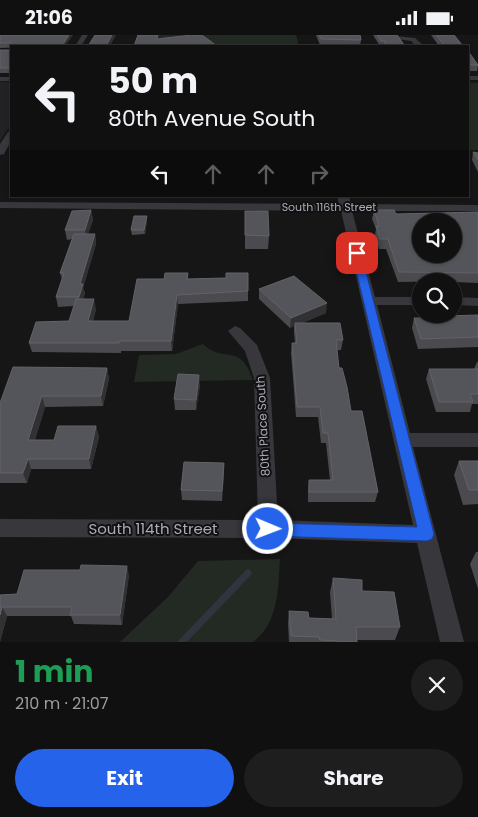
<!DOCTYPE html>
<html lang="en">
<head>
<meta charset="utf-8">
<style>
  body { margin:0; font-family:Poppins,sans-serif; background:#1e1e1f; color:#f1f3f6; height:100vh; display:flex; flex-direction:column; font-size:19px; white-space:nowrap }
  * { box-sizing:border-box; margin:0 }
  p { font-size:16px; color:#9c9d9f }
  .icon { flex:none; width:28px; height:28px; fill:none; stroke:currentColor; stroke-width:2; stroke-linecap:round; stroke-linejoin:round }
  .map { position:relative; height:607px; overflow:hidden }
  .drawer { display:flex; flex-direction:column; background:#101011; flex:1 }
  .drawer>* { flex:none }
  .guide { position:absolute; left:10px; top:10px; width:459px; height:152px; border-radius:0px; box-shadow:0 1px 4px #0004,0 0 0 1px #303031; background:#101011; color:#f1f3f6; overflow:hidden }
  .tools { position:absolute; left:412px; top:178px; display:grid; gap:10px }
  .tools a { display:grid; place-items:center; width:50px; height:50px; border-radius:50%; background:#101011; box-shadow:0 1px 4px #0004,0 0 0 1px #303031; font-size:25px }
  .pin { position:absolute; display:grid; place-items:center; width:42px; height:42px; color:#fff; margin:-21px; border-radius:10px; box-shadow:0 2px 8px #0006 }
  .me { position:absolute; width:55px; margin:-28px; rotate:91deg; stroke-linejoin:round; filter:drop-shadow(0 0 4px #0008) }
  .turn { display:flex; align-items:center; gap:18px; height:105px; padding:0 15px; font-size:22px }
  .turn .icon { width:65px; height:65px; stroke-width:2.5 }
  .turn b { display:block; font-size:35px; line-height:42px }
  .lanes { display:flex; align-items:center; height:48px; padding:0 15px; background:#0003; justify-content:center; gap:25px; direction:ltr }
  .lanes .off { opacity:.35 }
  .round { display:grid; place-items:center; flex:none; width:52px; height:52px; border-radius:26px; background:#1e1e1f }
  .headline { display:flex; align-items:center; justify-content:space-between; height:85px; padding:0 15px }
  h1 { font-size:30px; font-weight:700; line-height:38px; color:#1e9e55 }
  .action { display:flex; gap:10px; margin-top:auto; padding:10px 15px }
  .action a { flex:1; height:58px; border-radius:30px; background:#2563eb; color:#fff; font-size:20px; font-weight:700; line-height:58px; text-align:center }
  .action a+a { background:#1e1e1f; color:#f1f3f6 }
  .status { display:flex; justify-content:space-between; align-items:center; height:35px; padding:0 25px; background:#101011; direction:ltr }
  .status svg { height:14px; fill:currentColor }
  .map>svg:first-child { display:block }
  .built { fill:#222224 }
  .green { fill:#222a23 }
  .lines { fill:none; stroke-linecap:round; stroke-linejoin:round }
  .stream { stroke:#2f353c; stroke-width:7 }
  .minor { fill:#37373c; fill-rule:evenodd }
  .wall { fill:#4a4a4f }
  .shaded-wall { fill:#313134 }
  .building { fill:#54555a; stroke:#626268; fill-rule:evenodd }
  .route { fill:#2563eb; stroke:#184099 }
  .labels { text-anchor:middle; stroke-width:4; stroke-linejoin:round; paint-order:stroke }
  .far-street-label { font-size:11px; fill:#a9acb6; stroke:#111112 }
  .street-label { font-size:12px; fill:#a9acb6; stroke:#111112 }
  .near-street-label { font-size:15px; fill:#a9acb6; stroke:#111112 }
</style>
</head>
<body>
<div class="status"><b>21:06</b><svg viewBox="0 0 49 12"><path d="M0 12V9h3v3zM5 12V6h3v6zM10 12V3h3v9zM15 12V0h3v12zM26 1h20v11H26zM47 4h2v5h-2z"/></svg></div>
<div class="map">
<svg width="478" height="607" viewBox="0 0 478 607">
  <rect width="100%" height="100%" fill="#161617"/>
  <path class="built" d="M0 47H11V89L0 106Z"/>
  <path class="green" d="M137 0H296L299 11H218L201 3H137Z
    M468 47 478 48V115H468Z
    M203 309C225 330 240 306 253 345L134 347 139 320 176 319Z
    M280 524C278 553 279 588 253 607H120L168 562 198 526Z"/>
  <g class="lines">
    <path class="stream" d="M182 607 248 538"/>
    <path class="minor" d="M82 0H88L81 11H75Z
      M386 0 415 3 424 11H416L411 6 389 3Z
      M468 41H478V45H468Z
      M0 42H11V46H0Z
      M11 96V106L4 119 0 120V109L8 97Z
      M337 161H349L351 169 478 170V176H352L375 262H421V270H377L410 398H478V412H413L464 607H440L417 508 268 503 0 502V484L258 485 254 343 245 316 228 296 235 291 240 293 257 310 270 343 278 485 413 490 341 176 0 173V167L339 169Z
      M454 262 478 263V271L454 270Z"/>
  </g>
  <path class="wall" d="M0 0 65 11 0 13Z
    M316 0H360L361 5 360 11 320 10Z
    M373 0H397L405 11H380Z
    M431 0H454L463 11H439Z
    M0 15H11V38H0Z
    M468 16 478 30 477 36H468Z
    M473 117 478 118V137L472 125Z
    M91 175 93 185 88 199H95L96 209 83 253 85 258 83 264 96 274 93 286H129L164 244 188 238V244L226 243 248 238V266L178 269 172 316H121V318L32 317 29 308 69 286 74 271 58 272 56 262 62 244 60 238 72 204 67 205 65 195Z
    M374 175 396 179 478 177V248L454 247V246L398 247 386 214H379L375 200 376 194 372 184Z
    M245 176 269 201 268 214H245Z
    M147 185 145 199 132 200 131 195Z
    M259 254 326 278 302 288 343 305 341 315H337L339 333 351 376 378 457 375 467H308V456L309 445H330L326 408H321L318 382H296L291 318 292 308H295L294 298V291L290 293 259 264Z
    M478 280V312L418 314 412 293 414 283H444L445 281Z
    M477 327H478V369H472L470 377H436L426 344 429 334H474Z
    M107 333 109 344 103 371 45 372 35 405H54L96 391 99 402 91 434H31L27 448H0V368Z
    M200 350 196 375H175L174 364Z
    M459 426H478V469L463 470 454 440Z
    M224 428V438L222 466 182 465 181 455Z
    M476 517H478V554L470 529Z
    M129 540 122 590 74 589 71 581H7L0 607V560L17 559Z
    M333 543 362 556 400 592 395 605H357V607H289L288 589 289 576 309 583 332 584 330 557Z"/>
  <path class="shaded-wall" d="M69 0H73L65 11H62Z
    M112 0H116L110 11H106Z
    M91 175 93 185 86 204 85 195Z
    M147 181V185L145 199 144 195Z
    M95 199 96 209 83 253 85 258 81 271 79 262 80 249Z
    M177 260 178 269 172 316 171 306Z
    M94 264 96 274 90 296 88 286Z
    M327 268 326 278 295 291V288L294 291 290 293 291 283Z
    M107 333 109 344 103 371 101 361Z
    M199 340 200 350 196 375V365Z
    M42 361 45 372 32 415 28 405Z
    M96 391 99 402 91 434 89 424Z
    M28 424 31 434 27 448 23 438Z
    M224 428V438L222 466V456Z
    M127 531 129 540 122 590 120 580Z
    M2 572 7 581 0 607V580Z"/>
  <path class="building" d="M0 0H69L62 11H11V8H0Z
    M95 0H112L106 11H88Z
    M138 0H158L157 4 192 0H202L217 11H134Z
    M319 0H360L361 5 321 4Z
    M377 0H397L405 11H385V6H381Z
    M436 0H454L463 11H445Z
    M0 15H11V33H0Z
    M468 16 478 30H468Z
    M473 117 478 118V125Z
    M91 175 85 195H65L72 176Z
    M374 175H394L396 179 478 177V238L399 237 388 204H380L376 191H379ZM421 186H454V219H421Z
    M245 176H268L269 201 245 200Z
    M134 181H147L144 195H131Z
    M74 199H95L80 249H83L79 262H56L64 238H60Z
    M165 238H188L187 244 226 243V238H248V256L177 260 171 306H120L119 308H29L36 287 69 286 76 264H94L88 286H129L137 244H164Z
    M294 241 327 268 291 283 259 254Z
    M478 280V302L421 304 414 283H446L445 281Z
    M295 288H340L343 305H336L339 333H342L347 352 351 376H362L378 457H309V445H333L328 398H323L320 372H297L292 308H297Z
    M13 332 107 333 101 361H42L28 405H54L58 391H96L89 424H28L23 438H0V368Z
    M429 334H478V359H470L473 367H439Z
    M178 339 199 340 196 365 174 364Z
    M459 426H478V455H469Z
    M184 427 224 428 222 456 181 455Z
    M81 530 127 531 120 580H70L72 572H2L0 580V560L17 559 24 535H80Z
    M333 543 362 545V556L394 557 400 592H356L357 607H338V606L320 605 319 602 291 601 289 576 308 577 309 583 336 584Z"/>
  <path class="route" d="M353 216 361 218 434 499 432 504 427 506 268 501 263 499 261 494 263 490 268 488 417 492 352 218Z"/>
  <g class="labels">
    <g class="far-street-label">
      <text x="329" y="176">South 116th Street</text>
    </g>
    <g class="street-label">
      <text transform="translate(263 391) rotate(-93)" y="4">80th Place South</text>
    </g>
    <g class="near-street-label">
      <text x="153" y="499">South 114th Street</text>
    </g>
  </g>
</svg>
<div class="tools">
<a><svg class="icon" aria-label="sound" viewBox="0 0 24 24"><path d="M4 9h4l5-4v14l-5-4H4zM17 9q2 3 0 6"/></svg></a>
<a><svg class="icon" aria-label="search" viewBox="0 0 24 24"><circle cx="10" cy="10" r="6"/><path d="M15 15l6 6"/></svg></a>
</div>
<div class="pin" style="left:357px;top:218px;background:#d93025"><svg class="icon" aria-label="arrive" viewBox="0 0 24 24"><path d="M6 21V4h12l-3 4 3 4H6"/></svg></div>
<svg class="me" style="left:268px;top:494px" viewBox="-20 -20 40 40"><circle r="17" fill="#2563eb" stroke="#fff" stroke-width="3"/><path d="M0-11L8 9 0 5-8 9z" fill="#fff"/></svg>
<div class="guide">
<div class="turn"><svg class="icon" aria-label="left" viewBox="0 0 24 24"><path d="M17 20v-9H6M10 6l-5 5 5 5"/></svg><div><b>50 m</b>80th Avenue South</div></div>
<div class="lanes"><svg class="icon" aria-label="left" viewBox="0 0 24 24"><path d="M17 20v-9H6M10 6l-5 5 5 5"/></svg><svg class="icon off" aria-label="ahead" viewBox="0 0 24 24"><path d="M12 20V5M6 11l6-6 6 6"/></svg><svg class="icon off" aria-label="ahead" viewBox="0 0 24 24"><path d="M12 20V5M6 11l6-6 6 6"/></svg><svg class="icon off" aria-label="right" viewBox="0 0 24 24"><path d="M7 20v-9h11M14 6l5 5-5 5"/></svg></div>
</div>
</div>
<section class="drawer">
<div class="headline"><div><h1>1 min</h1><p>210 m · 21:07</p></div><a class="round"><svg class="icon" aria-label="close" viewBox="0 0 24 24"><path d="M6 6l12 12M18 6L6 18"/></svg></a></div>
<div class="action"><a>Exit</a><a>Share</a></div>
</section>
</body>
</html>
